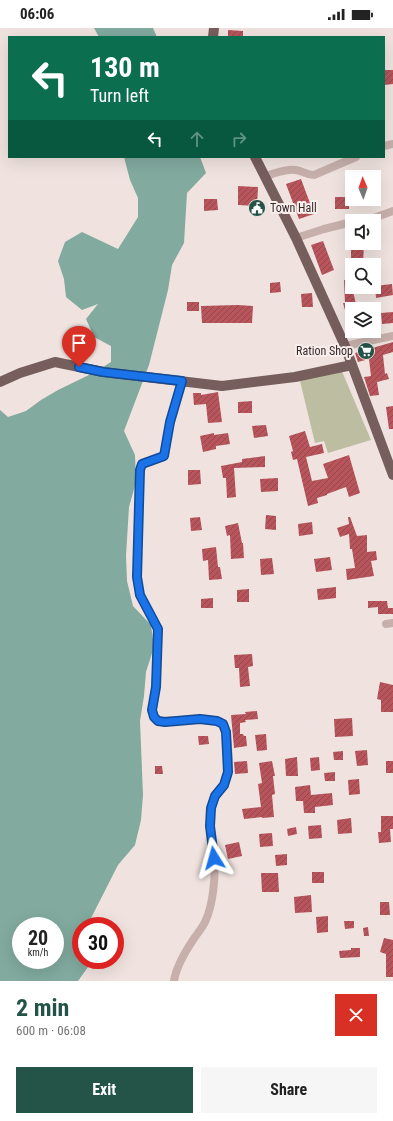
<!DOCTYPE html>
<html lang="en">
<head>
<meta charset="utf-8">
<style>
  body { margin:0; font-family:"Roboto Condensed",sans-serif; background:#f6f6f6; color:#222; height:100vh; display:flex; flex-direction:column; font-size:15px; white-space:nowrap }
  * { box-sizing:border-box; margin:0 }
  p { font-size:13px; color:#767676 }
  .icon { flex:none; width:22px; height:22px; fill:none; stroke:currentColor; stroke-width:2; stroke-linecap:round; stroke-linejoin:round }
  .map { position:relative; height:953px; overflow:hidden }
  .sheet { display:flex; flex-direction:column; background:#fff; flex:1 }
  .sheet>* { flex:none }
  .top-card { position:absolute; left:8px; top:8px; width:377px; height:122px; border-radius:0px; box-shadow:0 4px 16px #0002; background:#0b6e4f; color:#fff; overflow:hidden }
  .needle { width:26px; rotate:358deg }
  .fabs { position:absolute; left:345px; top:142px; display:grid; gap:8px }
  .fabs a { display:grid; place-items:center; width:36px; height:36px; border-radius:0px; background:#fff; box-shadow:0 4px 16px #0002; font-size:20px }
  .speed { position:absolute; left:12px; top:889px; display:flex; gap:8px; font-size:20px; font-weight:700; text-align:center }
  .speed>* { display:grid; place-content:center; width:52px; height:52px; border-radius:50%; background:#fff; box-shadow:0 4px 16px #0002; line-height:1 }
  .speed small { font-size:10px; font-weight:400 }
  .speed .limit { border:6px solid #d22; background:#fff; color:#111 }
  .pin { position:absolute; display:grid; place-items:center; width:34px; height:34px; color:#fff; margin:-41px -17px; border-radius:50% 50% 50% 0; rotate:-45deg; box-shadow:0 0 4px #0007 }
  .pin .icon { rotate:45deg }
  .me { position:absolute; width:44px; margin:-22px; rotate:352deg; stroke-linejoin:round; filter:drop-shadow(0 0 3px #0008) }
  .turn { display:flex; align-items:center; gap:14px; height:84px; padding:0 16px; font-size:18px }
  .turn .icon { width:52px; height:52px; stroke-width:2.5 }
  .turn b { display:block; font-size:28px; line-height:34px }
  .lanes { display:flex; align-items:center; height:38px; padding:0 16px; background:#0003; justify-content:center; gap:20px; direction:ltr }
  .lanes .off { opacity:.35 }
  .round { display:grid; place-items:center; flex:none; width:42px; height:42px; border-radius:0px; background:#f6f6f6 }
  .overview { display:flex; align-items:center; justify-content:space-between; height:68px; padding:0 16px }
  h1 { font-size:24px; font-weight:700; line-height:30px; color:#245348 }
  .cta { display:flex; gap:8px; margin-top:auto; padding:8px 16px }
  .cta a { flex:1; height:46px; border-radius:0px; background:#245348; color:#fff; font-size:16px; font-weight:700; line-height:46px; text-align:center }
  .cta a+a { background:#f6f6f6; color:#222 }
  .status { display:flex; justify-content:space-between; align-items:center; height:28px; padding:0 20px; background:#fff; direction:ltr }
  .status svg { height:11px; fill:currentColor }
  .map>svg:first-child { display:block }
  .park { fill:#bdbea1 }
  .water { fill:#82aa9f; fill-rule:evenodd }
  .building { fill:url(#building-hatch) }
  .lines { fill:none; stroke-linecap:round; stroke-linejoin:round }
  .minor { stroke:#c7b0ac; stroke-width:8 }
  .major { stroke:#765e5d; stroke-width:10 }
  .route-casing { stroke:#114b97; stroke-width:10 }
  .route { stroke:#1a73e8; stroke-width:7 }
  .labels { text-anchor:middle; stroke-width:4; stroke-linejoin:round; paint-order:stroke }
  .poi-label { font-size:12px; fill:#362a2a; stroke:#f8eeeb; text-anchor:start }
</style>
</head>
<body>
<div class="status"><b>06:06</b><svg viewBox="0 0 49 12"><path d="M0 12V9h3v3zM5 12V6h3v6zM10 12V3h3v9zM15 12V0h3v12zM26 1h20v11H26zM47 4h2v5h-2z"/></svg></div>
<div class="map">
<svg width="393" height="953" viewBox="0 0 393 953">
  <defs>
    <pattern id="building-hatch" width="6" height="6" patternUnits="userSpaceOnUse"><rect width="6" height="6" fill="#b8555c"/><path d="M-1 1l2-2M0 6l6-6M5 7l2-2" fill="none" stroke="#96474c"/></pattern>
  </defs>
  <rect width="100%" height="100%" fill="#f0e3df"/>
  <path class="park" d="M341 341 371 412 328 425 324 413 315 415 300 353Z"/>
  <path class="water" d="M94 0H153L157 9H99Z
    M124 129H200L206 145 187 165 184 215 172 237 168 262 149 337 124 403 135 427 136 454 129 479 126 528 127 553 133 578 151 597 154 619 146 644 144 668 140 693 143 767 141 792 135 817 118 837 87 898H81V932H93L78 953H0V382L8 389 26 383 41 372 58 362 95 344 111 334V318L94 309 86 291 98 276 82 282 66 269 64 251 58 233 65 214 82 204 118 221 138 189V170L130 152ZM21 898H55V932H21Z"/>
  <path class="building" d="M228 2 243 3V9H228Z
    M384 42H393V56L384 57Z
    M301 151 314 186 299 191 286 156Z
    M238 158 258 159 257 178 238 177Z
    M335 169H349V181H335Z
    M204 171H217L218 182 204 183Z
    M352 201V215H364L363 237H351V221H348L346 202Z
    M323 213 334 242 322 247 311 217Z
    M350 251 356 276H352V299L350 300 343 275H345L344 252Z
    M280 254 281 264 270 265V255Z
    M392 256 393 267 376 270 375 258Z
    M312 265 313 279H302L301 266Z
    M187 274H199V283H187Z
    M238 277 253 278 252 295H202L201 278Z
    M393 284V295L382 296 381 285Z
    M393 314V324L383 327 385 346 387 345 389 351 377 354 379 367 370 368 364 349 371 348 369 331 358 334 355 325Z
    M218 364 222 394 208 395 206 376 194 377 193 365H201V367Z
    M252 373V385H238V374Z
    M393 378V401H389L386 379Z
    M266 397 268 408 254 410 252 398Z
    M305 403 310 419 322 416 324 425 306 429 312 453 328 450 323 436 349 427 360 465 349 469 346 459 327 466V467L317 470 318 475 308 478 297 431 293 432 291 424 293 423 289 408Z
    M214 405V407L228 405 230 416 216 418V421L203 424 200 408Z
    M265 428V439L234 440 236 469 227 470 226 450H223L221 438 242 434V431Z
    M188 442H200L201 456 188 457Z
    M278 450V463L261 464 260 451Z
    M266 487 276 488V502L265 501Z
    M200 489 202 502 191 503 190 490Z
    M348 489H350L357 508 367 507V524L376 523 377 532 371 533 374 548 347 552 346 541 355 540 352 521H350L349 506 340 509 337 500 349 496Z
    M312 494 313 506 299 508 298 496Z
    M238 495 242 515H243L244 530 231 531 230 507 227 508 225 498Z
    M216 519 218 539H220L222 551 209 552 208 532 203 533 202 521Z
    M330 529 332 542 316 544 314 531Z
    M272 530 274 546 261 547 260 531Z
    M336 559V570L318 572 317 561Z
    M249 561V574H237V562Z
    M213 570V580H201V571Z
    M368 573H387L388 580H393V586H378V579L368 580Z
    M252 626 253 638 248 639 250 658 240 659 239 640H235L234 627Z
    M380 654 393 657V684H381V672L377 671Z
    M257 683 258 691 245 692 246 694 240 695V706H243L244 708H246L247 718 234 720 231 687 246 686 245 684Z
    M352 690 353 708 335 709 334 691Z
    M266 706 267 722 257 723 255 707Z
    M198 708H208L209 716 199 717Z
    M367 722 368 737 357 738 355 723Z
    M343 723V732H334L333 724Z
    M297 729 298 748H286L285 731Z
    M319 729 320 742 311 743 310 730Z
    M247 733 248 745 235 746 234 734Z
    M272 733 275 748H273L275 766 272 767 274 789 262 790V789L244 791 242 781 261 779 258 756 262 755 259 735Z
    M386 733H393V745H386Z
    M155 738H162L163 746H155Z
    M335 744V753H325L324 745Z
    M359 751 360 766 349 767 348 752Z
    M310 757 311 767 332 765 333 777 315 779V785H304L303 773H296L295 759Z
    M381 788H393V801H390L391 814 379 815 378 804H381Z
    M351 790 352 805 338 806 337 792Z
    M321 797 322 810 309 811 308 798Z
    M296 799 297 806 288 808 287 801Z
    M272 805 273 818 260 819 259 806Z
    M239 814 242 828 228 831 225 817Z
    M287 826V837L276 838 275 827Z
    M312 844H324V855H312Z
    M261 845H278L279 864H262Z
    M311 867 312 884 295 885 294 869Z
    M380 874H389L390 887H380Z
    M328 888V904L317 905 316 889Z
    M344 893H354V900L345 901Z
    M368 899 369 908H364L363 900Z
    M384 910 393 912V949H386V926L380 924Z
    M351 920H360V929L340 930 339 923 351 922Z"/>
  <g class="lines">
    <path class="minor" d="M384 118 393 116
      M265 148C274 146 286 140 296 142 303 143 306 147 314 147L356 129
      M360 193 371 191 393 183
      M296 210 324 201 352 194
      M345 318 393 308
      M386 596 393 595
      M174 953C176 939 185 924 193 912 197 906 202 900 205 894 213 878 216 847 214 828 212 812 208 796 211 780 213 769 219 765 224 756 226 753 228 748 228 745 230 737 228 703 223 697 215 686 172 694 158 693L154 689 152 682 156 659 158 601 140 567 137 549 140 442 142 436 164 428 170 394 182 353"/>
    <path class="major" d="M213 9 214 0
      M255 129 296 210 345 318 393 447
      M0 354 20 345 55 334 103 344 222 358 295 349 352 337"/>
  </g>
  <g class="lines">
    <g class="route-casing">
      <path id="route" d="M79 339 103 344 182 353 170 394 164 428 142 436 140 442 137 549 140 567 158 601 156 659 152 682 154 689 158 693 165 694 200 691 217 693 223 696 226 704 228 744 224 757 215 768 211 780 210 798 214 830"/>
    </g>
    <use href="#route" class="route"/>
  </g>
  <defs>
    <g id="civic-disc" transform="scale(0.9)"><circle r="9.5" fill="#245348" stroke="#f8eeeb"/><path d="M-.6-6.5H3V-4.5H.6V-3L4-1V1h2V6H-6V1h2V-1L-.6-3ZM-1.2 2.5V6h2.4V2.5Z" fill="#fff"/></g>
    <g id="supermarket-disc" transform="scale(0.9)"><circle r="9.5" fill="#245348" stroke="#f8eeeb"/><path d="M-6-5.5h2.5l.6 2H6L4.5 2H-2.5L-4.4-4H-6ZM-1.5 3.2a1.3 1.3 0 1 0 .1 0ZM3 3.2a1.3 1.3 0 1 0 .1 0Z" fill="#fff"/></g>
  </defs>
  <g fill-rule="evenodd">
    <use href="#civic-disc" x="257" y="180"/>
    <use href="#supermarket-disc" x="366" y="323"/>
  </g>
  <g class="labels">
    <g class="poi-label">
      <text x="270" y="184">Town Hall</text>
      <text x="353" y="327" text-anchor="end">Ration Shop</text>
    </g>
  </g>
</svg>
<div class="fabs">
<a><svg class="needle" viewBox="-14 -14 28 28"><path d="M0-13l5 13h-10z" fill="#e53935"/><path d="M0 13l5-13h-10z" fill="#767676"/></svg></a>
<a><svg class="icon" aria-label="sound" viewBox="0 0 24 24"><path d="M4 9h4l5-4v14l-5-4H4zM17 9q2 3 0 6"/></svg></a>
<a><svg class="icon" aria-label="search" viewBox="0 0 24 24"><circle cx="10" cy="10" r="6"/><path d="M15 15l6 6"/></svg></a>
<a><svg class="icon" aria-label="layers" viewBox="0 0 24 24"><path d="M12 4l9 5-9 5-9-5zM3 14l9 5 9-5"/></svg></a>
</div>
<div class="speed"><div>20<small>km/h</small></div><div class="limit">30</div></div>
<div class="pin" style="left:79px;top:339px;background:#d93025"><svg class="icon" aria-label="arrive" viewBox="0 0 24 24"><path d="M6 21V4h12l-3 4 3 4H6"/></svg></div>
<svg class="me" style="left:214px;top:830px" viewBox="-20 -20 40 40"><path d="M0-17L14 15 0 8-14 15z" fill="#1a73e8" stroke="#fff" stroke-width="4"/></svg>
<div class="top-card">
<div class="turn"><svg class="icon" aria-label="left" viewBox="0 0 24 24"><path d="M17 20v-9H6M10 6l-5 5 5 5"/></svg><div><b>130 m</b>Turn left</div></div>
<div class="lanes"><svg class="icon" aria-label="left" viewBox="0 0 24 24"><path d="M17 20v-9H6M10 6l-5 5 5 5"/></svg><svg class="icon off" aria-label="ahead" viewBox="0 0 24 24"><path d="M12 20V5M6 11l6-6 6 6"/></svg><svg class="icon off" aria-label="right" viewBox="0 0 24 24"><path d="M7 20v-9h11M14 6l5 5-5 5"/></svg></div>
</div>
</div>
<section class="sheet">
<div class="overview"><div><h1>2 min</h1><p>600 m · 06:08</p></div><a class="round" style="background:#d93025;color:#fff"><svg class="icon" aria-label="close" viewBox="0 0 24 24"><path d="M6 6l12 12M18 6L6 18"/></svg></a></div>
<div class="cta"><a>Exit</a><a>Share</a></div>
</section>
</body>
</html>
